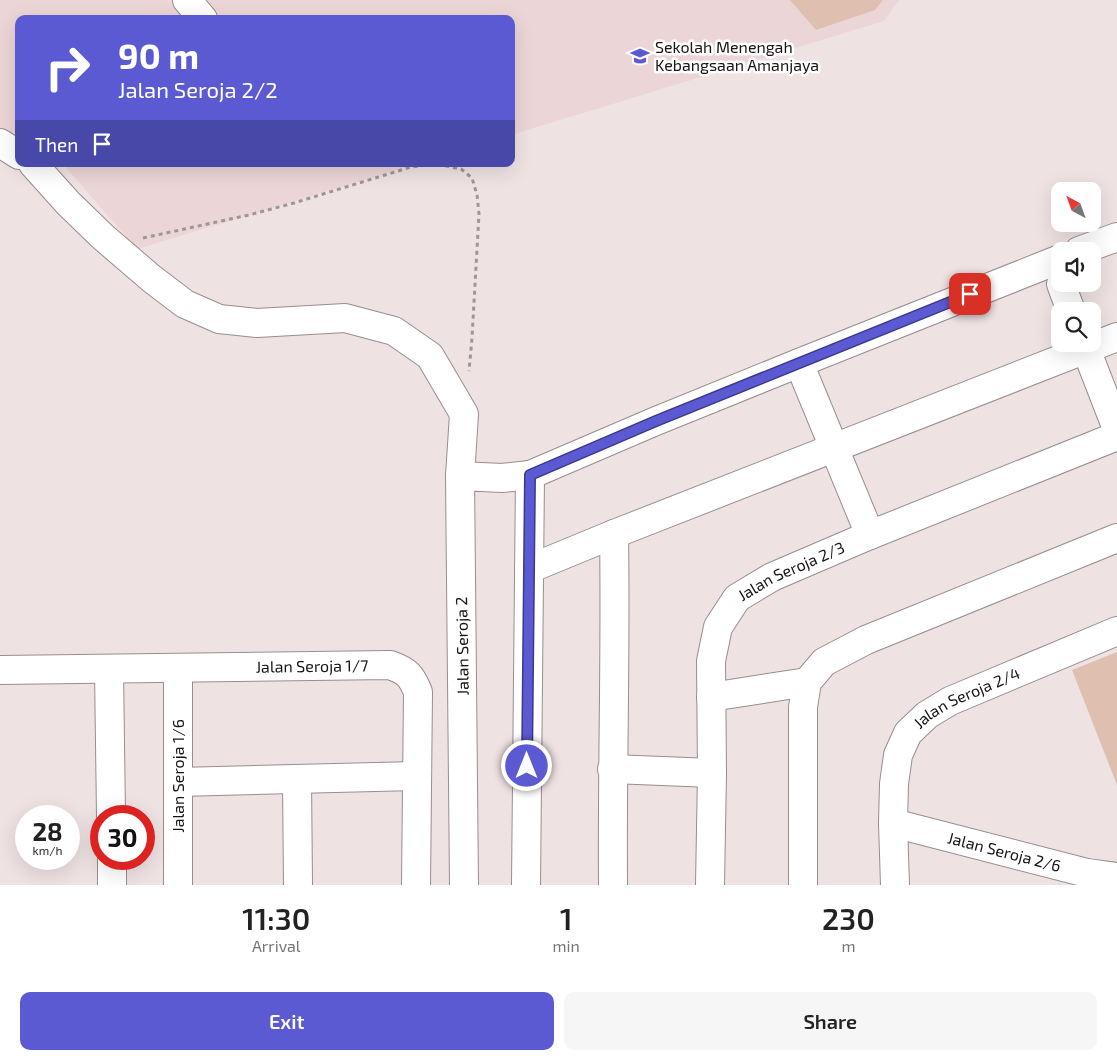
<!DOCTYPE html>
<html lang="en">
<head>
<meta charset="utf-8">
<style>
  body { margin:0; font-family:"Exo 2",sans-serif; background:#f6f6f6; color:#222; height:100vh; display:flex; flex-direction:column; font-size:19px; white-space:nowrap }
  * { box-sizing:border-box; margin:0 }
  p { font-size:16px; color:#767676 }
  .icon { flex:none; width:28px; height:28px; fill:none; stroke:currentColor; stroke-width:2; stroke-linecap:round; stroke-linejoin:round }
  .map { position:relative; height:885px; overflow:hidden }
  .side { display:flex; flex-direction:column; background:#fff; flex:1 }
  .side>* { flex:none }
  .banner { position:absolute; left:15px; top:15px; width:500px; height:152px; border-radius:10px; box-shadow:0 5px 20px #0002; background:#5b5ad2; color:#fff; overflow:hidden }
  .needle { width:32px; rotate:319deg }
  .controls { position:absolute; left:1051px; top:182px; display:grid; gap:10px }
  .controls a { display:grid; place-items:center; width:50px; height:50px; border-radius:10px; background:#fff; box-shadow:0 5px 20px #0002; font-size:25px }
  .speed { position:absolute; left:15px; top:805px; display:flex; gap:10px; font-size:25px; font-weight:700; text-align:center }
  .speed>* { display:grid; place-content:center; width:65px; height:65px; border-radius:50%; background:#fff; box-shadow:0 5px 20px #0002; line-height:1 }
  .speed small { font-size:12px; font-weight:400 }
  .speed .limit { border:8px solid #d22; background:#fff; color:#111 }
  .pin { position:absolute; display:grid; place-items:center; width:42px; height:42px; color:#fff; margin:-21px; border-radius:10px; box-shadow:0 2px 8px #0006 }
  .me { position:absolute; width:55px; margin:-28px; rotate:0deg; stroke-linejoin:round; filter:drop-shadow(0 0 4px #0008) }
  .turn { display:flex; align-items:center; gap:18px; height:105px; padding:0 20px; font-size:22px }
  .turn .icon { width:65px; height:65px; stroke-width:2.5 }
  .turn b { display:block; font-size:35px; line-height:42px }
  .then { display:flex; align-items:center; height:48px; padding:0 20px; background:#0003; gap:10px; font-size:19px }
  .eta { display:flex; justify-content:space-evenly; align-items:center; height:85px; text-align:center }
  .eta b { font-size:30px; font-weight:600; line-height:35px }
  .action { display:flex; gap:10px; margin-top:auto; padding:10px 20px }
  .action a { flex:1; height:58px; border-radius:10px; background:#5b5ad2; color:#fff; font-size:20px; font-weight:600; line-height:58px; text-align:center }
  .action a+a { background:#f6f6f6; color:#222 }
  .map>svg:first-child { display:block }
  .built { fill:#ebd5d7 }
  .green { fill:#dfc0b0 }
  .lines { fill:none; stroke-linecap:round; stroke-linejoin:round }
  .minor-casing { stroke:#998d8e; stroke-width:30 }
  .path { stroke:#9f9596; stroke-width:3; stroke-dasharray:4 4; stroke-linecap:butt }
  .minor { stroke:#fff; stroke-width:28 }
  .route-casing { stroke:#3b3a88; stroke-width:12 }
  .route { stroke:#5b5ad2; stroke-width:9 }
  .labels { text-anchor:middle; stroke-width:5; stroke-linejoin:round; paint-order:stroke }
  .poi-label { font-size:16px; fill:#181414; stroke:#fff; text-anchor:start }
  .street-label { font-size:16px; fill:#181414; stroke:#fff }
</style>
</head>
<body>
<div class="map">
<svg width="1117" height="885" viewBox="0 0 1117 885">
  <rect width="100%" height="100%" fill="#efe2e3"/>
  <path class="built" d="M0 0H899L884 21 511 135V19H19V129L0 145Z
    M63 164H417L137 249Z"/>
  <path class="green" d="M790 0H883L875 10 816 30Z
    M1117 652V785L1072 670Z"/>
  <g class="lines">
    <g class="minor-casing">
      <g id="minor">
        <path d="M187 0 203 19"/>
        <path d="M0 143 19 155"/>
        <path d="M33 164 68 203 102 236 152 279 185 304 219 319 257 323 345 318 394 331 430 356 464 414 460 476"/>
        <path d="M1079 251 1117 237"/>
        <path d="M1061 284 1071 311"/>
        <path d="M1084 344 1117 429"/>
        <path d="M799 363 870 535"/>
        <path d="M529 569 614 534 1117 337"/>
        <path d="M178 668V885"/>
        <path d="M109 669 111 816"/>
        <path id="s1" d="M0 670 390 665C407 671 411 675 418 692L416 885"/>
        <path d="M711 697 807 682"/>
        <path d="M612 769 712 773"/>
        <path d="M297 779 298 885"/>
        <path d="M178 782 416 776"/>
        <path id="s2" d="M893 823 1087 873 1117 877"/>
        <path d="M112 859V885"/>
        <path d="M464 885 460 476 502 478 530 475 656 421 799 363 1060 259"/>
        <path d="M526 885 530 475"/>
        <path d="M613 885C612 768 616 651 614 534"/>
        <path id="s3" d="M710 885 712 773 711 661 718 627 737 598 772 577 870 535 1117 436"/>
        <path d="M803 885V707L807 682 824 662 866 640 1117 538"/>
        <path id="s4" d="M895 885 893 823 894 784 898 755 908 733 927 715 950 701 1117 631"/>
      </g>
    </g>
    <path class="path" d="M143 238 249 215 294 203 411 167 436 164 461 169 472 178 477 195 479 214 472 338 469 371"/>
    <use href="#minor" class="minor"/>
  </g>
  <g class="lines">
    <g class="route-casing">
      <path id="route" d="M527 766 530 475 656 421 970 294"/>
    </g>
    <use href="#route" class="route"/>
  </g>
  <defs>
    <g id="school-bare" transform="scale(1.5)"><path d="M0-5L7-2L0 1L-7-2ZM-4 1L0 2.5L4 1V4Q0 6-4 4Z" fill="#5b5ad2" stroke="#fff" stroke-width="2.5" paint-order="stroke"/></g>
  </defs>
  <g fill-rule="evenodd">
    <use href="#school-bare" x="640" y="56"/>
  </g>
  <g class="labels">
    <g class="poi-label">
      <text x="655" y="53">Sekolah Menengah<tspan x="655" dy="18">Kebangsaan Amanjaya</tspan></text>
    </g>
    <g class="street-label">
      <text dy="6" stroke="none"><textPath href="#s3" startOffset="354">Jalan Seroja 2/3</textPath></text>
      <text transform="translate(462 646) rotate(-91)" y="6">Jalan Seroja 2</text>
      <text dy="6" stroke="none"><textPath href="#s1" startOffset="312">Jalan Seroja 1/7</textPath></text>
      <text dy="6" stroke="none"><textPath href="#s4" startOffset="224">Jalan Seroja 2/4</textPath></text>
      <text transform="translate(178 776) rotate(-90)" y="6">Jalan Seroja 1/6</text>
      <text dy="6" stroke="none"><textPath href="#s2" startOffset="115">Jalan Seroja 2/6</textPath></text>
    </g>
  </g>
</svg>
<div class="controls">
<a><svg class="needle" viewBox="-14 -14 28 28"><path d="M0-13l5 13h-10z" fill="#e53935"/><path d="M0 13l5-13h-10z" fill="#767676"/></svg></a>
<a><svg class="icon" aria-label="sound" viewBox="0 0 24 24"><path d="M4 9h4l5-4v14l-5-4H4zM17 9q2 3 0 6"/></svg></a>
<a><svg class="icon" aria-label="search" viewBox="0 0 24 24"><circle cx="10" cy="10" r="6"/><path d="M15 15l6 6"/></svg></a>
</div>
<div class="speed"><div>28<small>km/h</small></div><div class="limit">30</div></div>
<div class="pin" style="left:970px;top:294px;background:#d93025"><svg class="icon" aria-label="arrive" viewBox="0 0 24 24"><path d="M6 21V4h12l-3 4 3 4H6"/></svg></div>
<svg class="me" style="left:527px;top:766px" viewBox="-20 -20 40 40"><circle r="17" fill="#5b5ad2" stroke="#fff" stroke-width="3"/><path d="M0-11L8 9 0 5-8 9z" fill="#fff"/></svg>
<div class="banner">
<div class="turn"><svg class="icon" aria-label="right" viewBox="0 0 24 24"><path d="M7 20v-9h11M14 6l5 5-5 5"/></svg><div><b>90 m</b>Jalan Seroja 2/2</div></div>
<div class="then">Then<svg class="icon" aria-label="arrive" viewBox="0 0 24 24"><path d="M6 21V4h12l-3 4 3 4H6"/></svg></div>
</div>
</div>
<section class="side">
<div class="eta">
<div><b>11:30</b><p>Arrival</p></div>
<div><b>1</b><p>min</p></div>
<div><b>230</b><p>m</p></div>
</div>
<div class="action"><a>Exit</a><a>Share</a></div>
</section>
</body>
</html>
